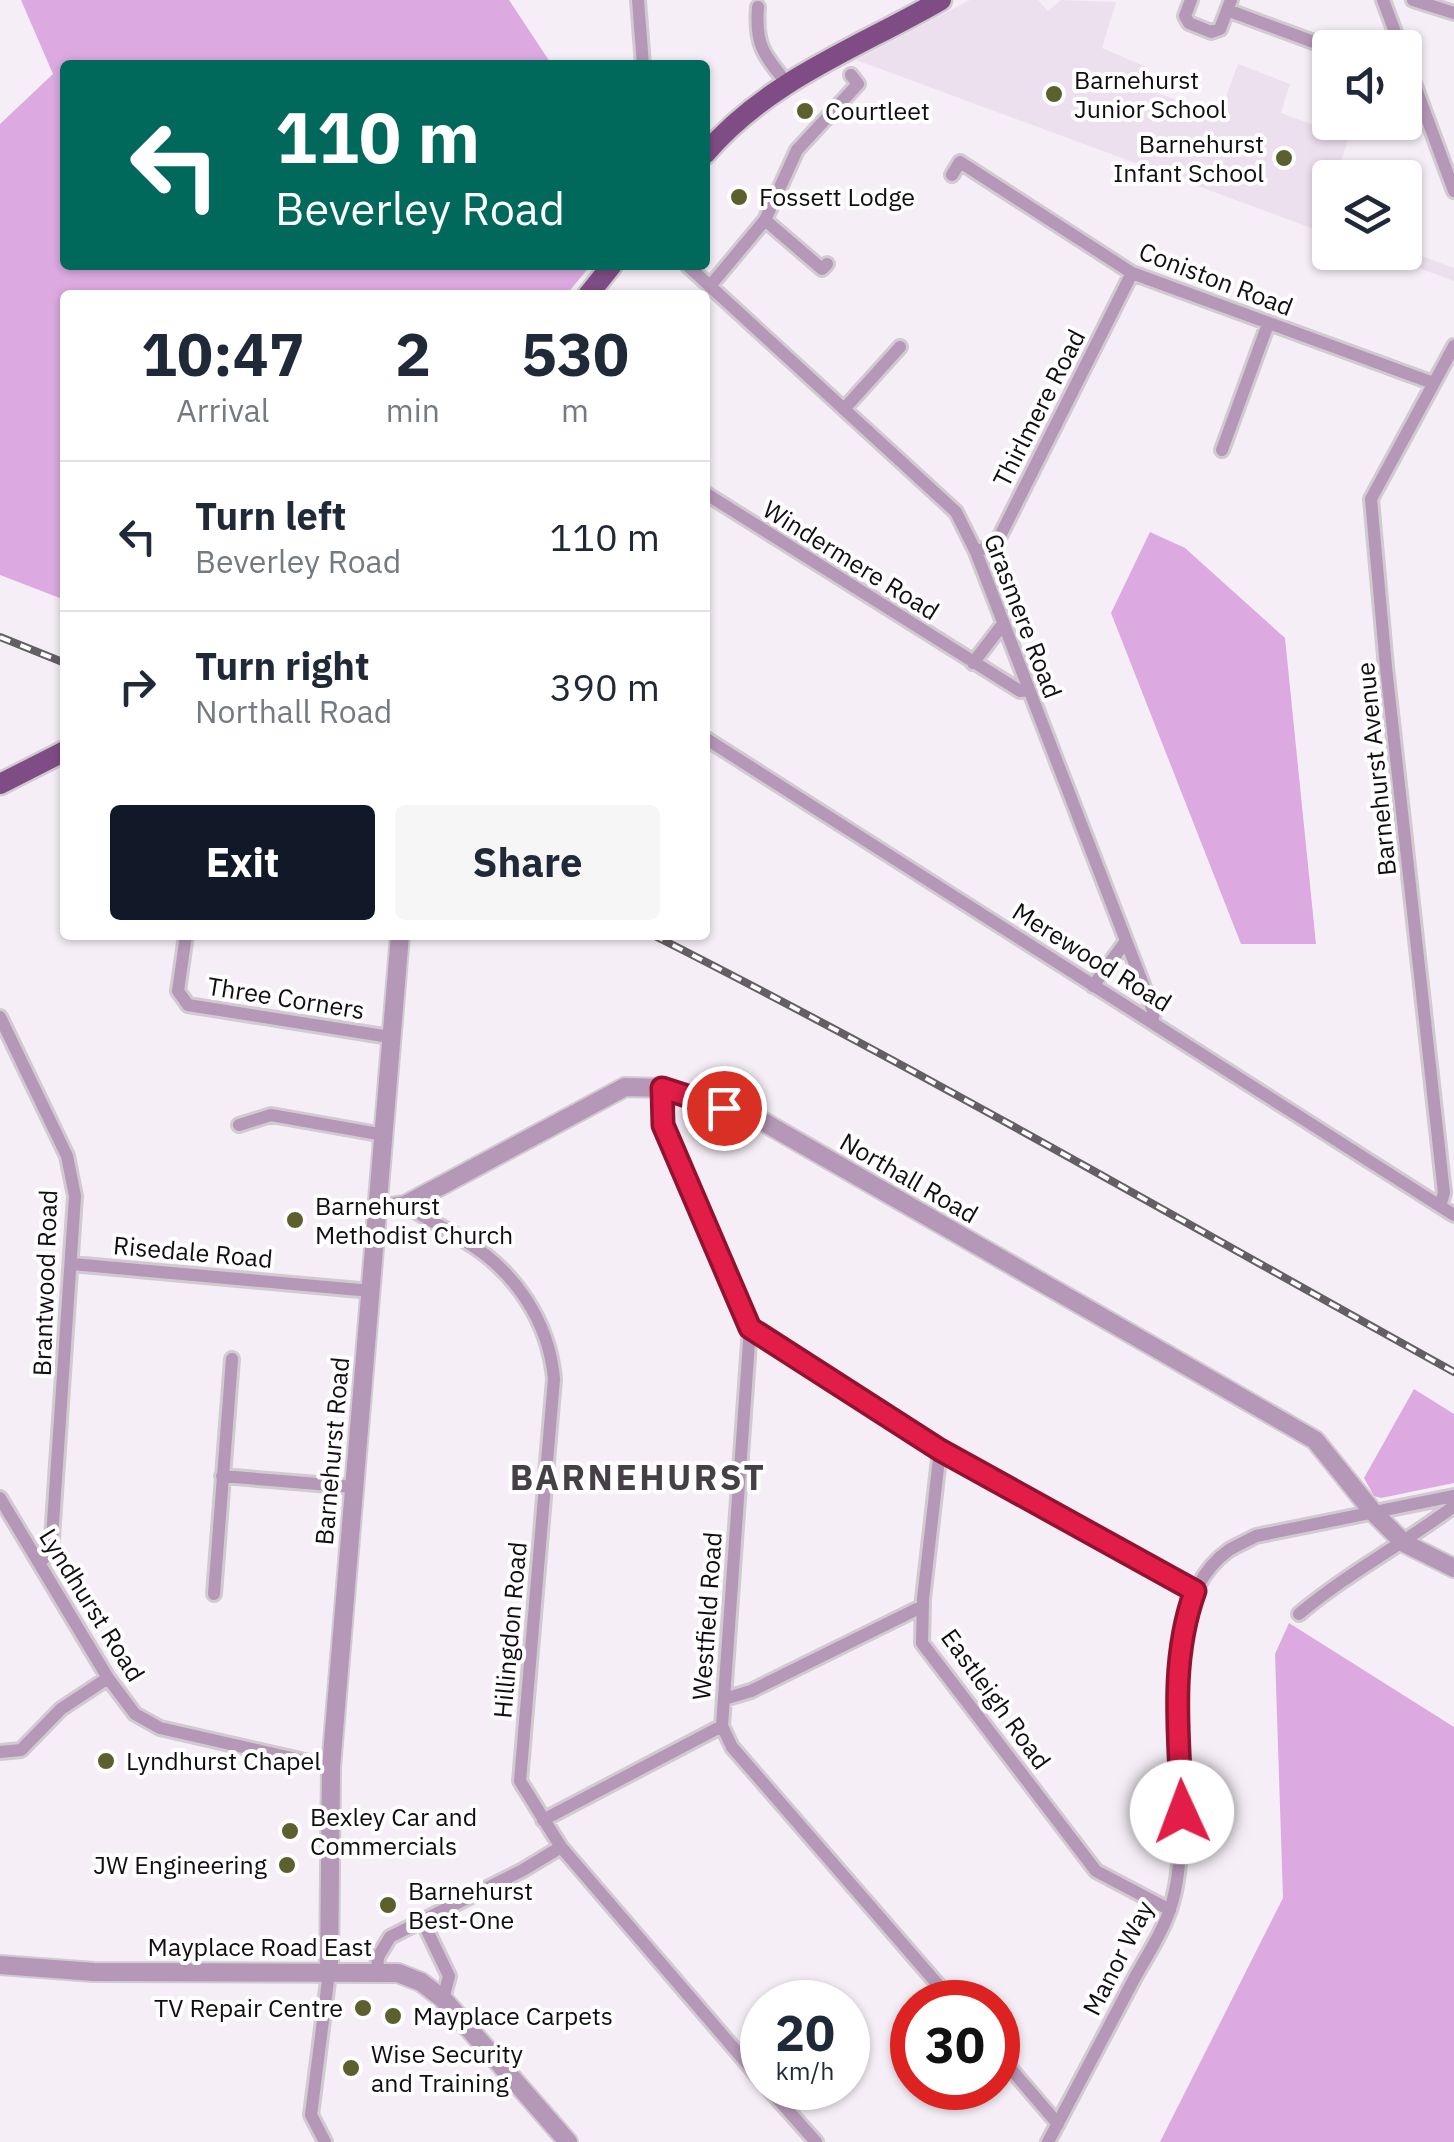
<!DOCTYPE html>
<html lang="en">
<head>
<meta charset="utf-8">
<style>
  body { margin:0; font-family:"IBM Plex Sans",sans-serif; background:#f6f6f7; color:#1f2937; height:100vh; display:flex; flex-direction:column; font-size:38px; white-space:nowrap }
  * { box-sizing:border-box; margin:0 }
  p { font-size:32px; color:#747a83 }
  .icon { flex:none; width:55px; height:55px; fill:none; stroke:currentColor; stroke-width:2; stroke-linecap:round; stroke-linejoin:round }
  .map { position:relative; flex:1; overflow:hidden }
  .panel { position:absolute; left:60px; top:290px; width:650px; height:650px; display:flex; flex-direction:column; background:#fff; border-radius:10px; box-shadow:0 2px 8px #0004 }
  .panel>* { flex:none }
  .top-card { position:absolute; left:60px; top:60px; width:650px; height:210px; border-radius:10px; box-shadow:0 2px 8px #0004; background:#00695c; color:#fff; overflow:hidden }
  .controls { position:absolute; left:1312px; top:30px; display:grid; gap:20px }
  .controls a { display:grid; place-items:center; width:110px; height:110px; border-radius:10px; background:#fff; box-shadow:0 2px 8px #0004; font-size:50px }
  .speed { position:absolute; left:740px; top:1980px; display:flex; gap:20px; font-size:50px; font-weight:700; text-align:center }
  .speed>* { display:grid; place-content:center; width:130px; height:130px; border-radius:50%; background:#fff; box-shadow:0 2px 8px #0004; line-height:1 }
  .speed small { font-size:25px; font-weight:400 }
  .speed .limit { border:15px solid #d22; background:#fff; color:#111 }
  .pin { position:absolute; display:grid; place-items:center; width:85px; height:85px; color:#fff; margin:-42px; border:5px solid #fff; border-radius:50%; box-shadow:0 2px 10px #0007 }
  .me { position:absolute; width:110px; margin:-55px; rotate:358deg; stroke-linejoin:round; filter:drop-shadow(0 0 8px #0008) }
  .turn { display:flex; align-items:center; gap:35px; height:210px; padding:0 50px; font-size:45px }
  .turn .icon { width:130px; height:130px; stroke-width:2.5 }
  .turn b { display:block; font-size:70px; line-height:85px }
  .eta { display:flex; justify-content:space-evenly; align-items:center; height:170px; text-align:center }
  .eta b { font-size:60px; font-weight:700; line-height:70px }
  .primary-button { display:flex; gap:20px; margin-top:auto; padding:20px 50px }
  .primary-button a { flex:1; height:115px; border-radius:10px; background:#111827; color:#fff; font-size:40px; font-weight:700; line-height:115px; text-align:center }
  .primary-button a+a { background:#f6f6f7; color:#1f2937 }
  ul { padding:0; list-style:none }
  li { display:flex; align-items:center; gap:30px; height:150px; padding:0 50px; border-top:2px solid #e0e1e3 }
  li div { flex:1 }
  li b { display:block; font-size:38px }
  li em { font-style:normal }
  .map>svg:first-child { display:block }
  .built { fill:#ede0ee }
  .green { fill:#dcaae1 }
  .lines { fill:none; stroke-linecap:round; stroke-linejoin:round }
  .minor-casing { stroke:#d1cad1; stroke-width:18 }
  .tertiary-casing { stroke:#d1cad1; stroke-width:22 }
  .primary-casing { stroke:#d1cad1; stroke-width:25 }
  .minor { stroke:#b597b7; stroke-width:12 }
  .tertiary { stroke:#b597b7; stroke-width:18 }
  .primary { stroke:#804c85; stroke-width:20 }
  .rail-casing { stroke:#645f64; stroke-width:8 }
  .rail { stroke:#fefefe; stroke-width:4; stroke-dasharray:11; stroke-linecap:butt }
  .route-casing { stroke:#92132f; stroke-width:25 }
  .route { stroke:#e11d48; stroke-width:18 }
  .poi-dot { fill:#5c602e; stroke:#fefefe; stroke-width:4 }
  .labels { text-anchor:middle; stroke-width:8; stroke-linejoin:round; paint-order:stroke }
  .poi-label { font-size:25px; fill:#110e11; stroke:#fefefe; text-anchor:start }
  .street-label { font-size:25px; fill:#110e11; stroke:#fefefe }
  .district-label { font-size:35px; font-weight:bold; letter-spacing:2.5px; fill:#454046; stroke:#fefefe }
</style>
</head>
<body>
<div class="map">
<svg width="1454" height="2142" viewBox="0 0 1454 2142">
  <rect width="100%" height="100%" fill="#f5eef6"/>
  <path class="built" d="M970 0H1038L1048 11 1061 0 1116 2 1102 48 1149 68 1143 88 1219 115 1238 64 1290 84 1281 113 1349 138 1335 177 1330 178V235L856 60Z
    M1405 250 1454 268V281L1378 253Z"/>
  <path class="green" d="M21 0H509L552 65H65V265H591L566 295H65V600L0 575V124L53 74Z
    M1150 532 1185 548 1285 638 1316 944H1241L1111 613Z
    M1414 1389 1454 1414V1483L1381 1498 1374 1496 1364 1478Z
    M1289 1623 1454 1727V2142H1160L1283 1898 1275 1654Z"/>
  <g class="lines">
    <g class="minor-casing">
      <path id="minor" d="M638 0 643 65
        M1191 0 1185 16 1189 23 1211 32 1220 29 1231 0
        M1383 0 1401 48
        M1413 0 1454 13
        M758 7C755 44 763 54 786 82
        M1227 10 1330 48
        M1405 59 1454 191
        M952 175 960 162 1132 273 1433 383
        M765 220 822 269 827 264
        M687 265 956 512 976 552 1154 1013 1152 1022
        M710 286 765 220 797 150 858 84 851 75
        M844 409 900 347
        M1222 450 1268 324
        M705 493 1020 691 1028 690
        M976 552 993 545 1000 536 1132 273
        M973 663 1003 624
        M705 738 1454 1215
        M186 935 178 991 188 1005 390 1037
        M1093 986 1126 941
        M0 1017 67 1156 75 1196 51 1553 39 1562
        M662 1088 663 1125 750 1328 940 1450 1195 1591
        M239 1125 271 1115 384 1135
        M405 1205C425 1218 445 1228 465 1241 514 1270 549 1321 554 1379L520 1781 561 1847 762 2081
        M1440 1206 1444 1193 1386 667 1371 499 1454 346
        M72 1264 371 1291
        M750 1328 722 1726 732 1747 953 2002
        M940 1450 923 1599 922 1643 1096 1871 1170 1910
        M222 1476 354 1487
        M0 1498 108 1678 135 1714 160 1728 331 1767
        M214 1594 232 1359
        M1299 1614C1348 1573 1403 1544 1454 1506
        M724 1699 751 1691 923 1606
        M0 1752 21 1750 61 1709 108 1678
        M543 1820 722 1726
        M423 1922 449 1976 443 1999
        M377 1972 378 1957 390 1937 523 1870 561 1847
        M998 2054 1058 2124
        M768 2088 816 2142
        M325 2142 311 2115 329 1973
        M1048 2142C1077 2088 1105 2034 1133 1981 1146 1957 1163 1932 1171 1906 1203 1808 1136 1616 1229 1550 1237 1545 1247 1541 1256 1536L1454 1496"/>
    </g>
    <g class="tertiary-casing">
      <path id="tertiary" d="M378 1209 405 1205 625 1087 662 1088 755 1117 1315 1440 1373 1512 1404 1543 1454 1568
        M0 1965 94 1972 398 1973 421 1982 443 1999 568 2142
        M329 1973 331 1767 400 935"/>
    </g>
    <g class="primary-casing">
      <path id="primary" d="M705 154C769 79 858 48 941 0
        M588 295 612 265
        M0 784 65 751"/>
    </g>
    <use href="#minor" class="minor"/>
    <use href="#tertiary" class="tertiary"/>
    <use href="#primary" class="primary"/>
    <g class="rail-casing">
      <path id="rail" d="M0 637 65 663
        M653 935C925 1072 1188 1225 1454 1372"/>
    </g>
    <use href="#rail" class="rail"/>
  </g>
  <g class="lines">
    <g class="route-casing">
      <path id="route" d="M724 1108 662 1088 663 1125 750 1328 940 1450 1195 1591C1169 1662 1179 1738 1182 1812"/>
    </g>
    <use href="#route" class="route"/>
  </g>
  <g class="poi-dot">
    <circle cx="1054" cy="94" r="10"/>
    <circle cx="805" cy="111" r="10"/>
    <circle cx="1284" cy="158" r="10"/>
    <circle cx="739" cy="197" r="10"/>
    <circle cx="295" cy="1220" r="10"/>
    <circle cx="106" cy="1761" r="10"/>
    <circle cx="290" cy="1831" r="10"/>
    <circle cx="287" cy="1865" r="10"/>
    <circle cx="388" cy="1905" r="10"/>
    <circle cx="363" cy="2008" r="10"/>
    <circle cx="393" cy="2016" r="10"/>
    <circle cx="351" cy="2068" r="10"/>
  </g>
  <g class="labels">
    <g class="poi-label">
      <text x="1074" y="89">Barnehurst<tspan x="1074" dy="29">Junior School</tspan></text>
      <text x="825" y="120">Courtleet</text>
      <text x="1264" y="153" text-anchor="end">Barnehurst<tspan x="1264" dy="29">Infant School</tspan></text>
      <text x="759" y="206">Fossett Lodge</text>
      <text x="315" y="1215">Barnehurst<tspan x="315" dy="29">Methodist Church</tspan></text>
      <text x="126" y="1770">Lyndhurst Chapel</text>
      <text x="310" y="1826">Bexley Car and<tspan x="310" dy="29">Commercials</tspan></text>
      <text x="267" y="1874" text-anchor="end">JW Engineering</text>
      <text x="408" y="1900">Barnehurst<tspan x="408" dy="29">Best-One</tspan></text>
      <text x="343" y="2017" text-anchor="end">TV Repair Centre</text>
      <text x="413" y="2025">Mayplace Carpets</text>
      <text x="371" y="2063">Wise Security<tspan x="371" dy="29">and Training</tspan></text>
    </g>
    <g class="street-label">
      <text transform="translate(1216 279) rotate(21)" y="9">Coniston Road</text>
      <text transform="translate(1039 408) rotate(-63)" y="9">Thirlmere Road</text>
      <text transform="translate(851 560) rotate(32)" y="9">Windermere Road</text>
      <text transform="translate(1023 616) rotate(69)" y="9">Grasmere Road</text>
      <text transform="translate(1376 769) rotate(-96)" y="9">Barnehurst Avenue</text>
      <text transform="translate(1092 957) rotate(32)" y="9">Merewood Road</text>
      <text transform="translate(286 998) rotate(9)" y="9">Three Corners</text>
      <text transform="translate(909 1178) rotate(30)" y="9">Northall Road</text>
      <text transform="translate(193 1252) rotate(5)" y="9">Risedale Road</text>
      <text transform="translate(45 1283) rotate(-88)" y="9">Brantwood Road</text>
      <text transform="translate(332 1451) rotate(-85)" y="9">Barnehurst Road</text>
      <text transform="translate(92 1605) rotate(58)" y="9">Lyndhurst Road</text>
      <text transform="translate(707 1616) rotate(-86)" y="9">Westfield Road</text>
      <text transform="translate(510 1630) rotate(-85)" y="9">Hillingdon Road</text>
      <text transform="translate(996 1699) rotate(54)" y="9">Eastleigh Road</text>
      <text x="260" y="1956">Mayplace Road East</text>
      <text transform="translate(1118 1958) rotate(-63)" y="9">Manor Way</text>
    </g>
    <g class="district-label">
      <text x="638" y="1490">BARNEHURST</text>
    </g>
  </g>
</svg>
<div class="controls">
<a><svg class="icon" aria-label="sound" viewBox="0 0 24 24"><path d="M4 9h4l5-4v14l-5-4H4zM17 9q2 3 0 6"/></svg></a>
<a><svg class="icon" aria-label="layers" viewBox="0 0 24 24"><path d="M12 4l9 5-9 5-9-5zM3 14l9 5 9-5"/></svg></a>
</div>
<div class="speed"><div>20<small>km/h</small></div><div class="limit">30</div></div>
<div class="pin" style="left:724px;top:1108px;background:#d93025"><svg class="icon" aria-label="arrive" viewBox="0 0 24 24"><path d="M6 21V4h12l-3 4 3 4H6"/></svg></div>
<svg class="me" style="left:1182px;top:1812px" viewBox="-20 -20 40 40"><circle r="19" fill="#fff"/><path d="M0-13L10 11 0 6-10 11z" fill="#e11d48"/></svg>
<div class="top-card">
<div class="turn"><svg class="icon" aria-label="left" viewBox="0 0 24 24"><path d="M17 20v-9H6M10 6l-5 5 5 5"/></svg><div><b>110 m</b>Beverley Road</div></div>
</div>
<section class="panel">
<div class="eta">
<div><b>10:47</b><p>Arrival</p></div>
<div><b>2</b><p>min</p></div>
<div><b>530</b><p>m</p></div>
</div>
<ul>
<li><svg class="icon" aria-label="left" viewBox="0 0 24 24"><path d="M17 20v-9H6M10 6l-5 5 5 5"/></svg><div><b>Turn left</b><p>Beverley Road</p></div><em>110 m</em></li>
<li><svg class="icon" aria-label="right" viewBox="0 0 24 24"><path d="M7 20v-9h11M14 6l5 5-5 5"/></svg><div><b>Turn right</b><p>Northall Road</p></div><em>390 m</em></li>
</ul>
<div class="primary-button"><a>Exit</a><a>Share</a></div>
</section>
</div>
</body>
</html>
